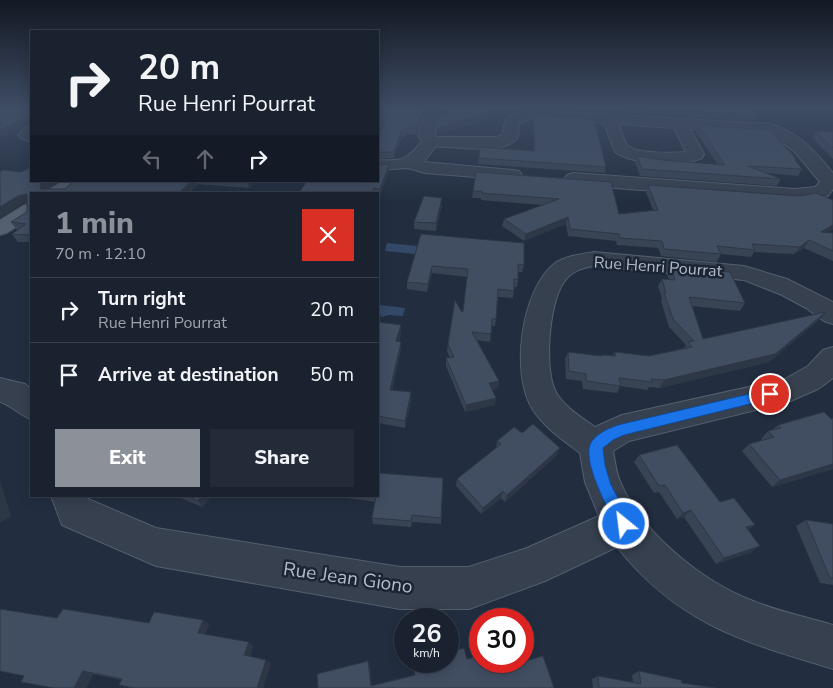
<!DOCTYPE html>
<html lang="en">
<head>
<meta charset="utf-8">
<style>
  body { margin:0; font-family:"Nunito Sans",sans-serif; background:#232a38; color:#f1f3f6; height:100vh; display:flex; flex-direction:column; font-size:19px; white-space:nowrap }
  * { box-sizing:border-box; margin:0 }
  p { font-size:16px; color:#9fa4ab }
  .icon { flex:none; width:28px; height:28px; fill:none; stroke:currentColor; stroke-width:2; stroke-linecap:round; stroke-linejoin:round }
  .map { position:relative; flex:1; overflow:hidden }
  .sheet { position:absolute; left:30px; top:192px; width:349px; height:305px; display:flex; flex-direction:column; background:#1a2230; border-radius:0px; box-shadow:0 2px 12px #0003,0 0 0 1px #383f4c }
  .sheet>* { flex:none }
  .hud { position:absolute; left:30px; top:30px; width:349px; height:152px; border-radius:0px; box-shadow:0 2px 12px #0003,0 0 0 1px #383f4c; background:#1a2230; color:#f1f3f6; overflow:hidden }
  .speed { position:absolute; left:394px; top:608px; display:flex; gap:10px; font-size:25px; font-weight:700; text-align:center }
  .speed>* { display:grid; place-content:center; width:65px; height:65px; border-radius:50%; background:#1a2230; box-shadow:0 2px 12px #0003,0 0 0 1px #383f4c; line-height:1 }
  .speed small { font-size:12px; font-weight:400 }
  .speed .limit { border:8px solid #d22; background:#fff; color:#111 }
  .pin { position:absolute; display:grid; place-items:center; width:42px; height:42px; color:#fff; margin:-21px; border:2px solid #fff; border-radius:50%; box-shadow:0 1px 5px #0007 }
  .me { position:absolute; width:55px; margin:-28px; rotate:331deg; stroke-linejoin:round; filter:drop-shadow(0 0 4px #0008) }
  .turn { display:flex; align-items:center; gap:18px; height:105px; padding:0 25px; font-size:22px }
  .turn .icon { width:65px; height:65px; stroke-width:2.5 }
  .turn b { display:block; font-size:35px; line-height:42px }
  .lanes { display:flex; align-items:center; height:48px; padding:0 25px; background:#0003; justify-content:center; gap:25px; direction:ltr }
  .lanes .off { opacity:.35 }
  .round { display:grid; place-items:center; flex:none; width:52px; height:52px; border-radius:0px; background:#232a38 }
  .summary { display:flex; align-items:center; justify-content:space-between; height:85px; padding:0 25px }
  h1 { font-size:30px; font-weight:800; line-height:38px; color:#8c9099 }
  .action { display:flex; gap:10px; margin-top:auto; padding:10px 25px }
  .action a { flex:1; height:58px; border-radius:0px; background:#8c9099; color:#fff; font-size:20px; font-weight:800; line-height:58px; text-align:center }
  .action a+a { background:#232a38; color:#f1f3f6 }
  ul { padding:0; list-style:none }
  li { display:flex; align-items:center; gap:15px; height:65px; padding:0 25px; border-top:1px solid #383f4c }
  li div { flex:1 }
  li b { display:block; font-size:19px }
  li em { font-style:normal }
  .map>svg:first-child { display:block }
  .water { fill:#344968 }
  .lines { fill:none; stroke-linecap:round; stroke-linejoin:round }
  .minor-casing { stroke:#545e6d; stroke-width:2 }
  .major-casing { stroke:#3f4958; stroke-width:2 }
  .minor { fill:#36404f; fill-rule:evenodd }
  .major { fill:#545f70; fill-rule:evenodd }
  .wall { fill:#384354 }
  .shaded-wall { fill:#2e3745 }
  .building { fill:#414e62; stroke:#2e3745 }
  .route { fill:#1a73e8; stroke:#114b97 }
  .labels { text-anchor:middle; stroke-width:5; stroke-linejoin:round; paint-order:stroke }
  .street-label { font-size:16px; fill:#b2bbca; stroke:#1b2534 }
  .near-street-label { font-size:19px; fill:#b2bbca; stroke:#1b2534 }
</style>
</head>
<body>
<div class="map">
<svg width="833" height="688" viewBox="0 0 833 688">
  <rect width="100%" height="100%" fill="#222e40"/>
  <path class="water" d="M387 243 417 246 415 254 385 251Z
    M380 305 405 308 403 316 389 315 382 317 378 314Z"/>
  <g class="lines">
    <g class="minor-casing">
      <path id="minor" d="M442 109 447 110 449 113 447 116 436 120 435 137H497L502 135 506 119 514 114 532 110 770 124C797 131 816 152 833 173V189L828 196 795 201 573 185 567 183 564 179 567 175 573 173 795 189 815 187 820 182 795 152 773 136 767 134 690 129 704 154 702 158C681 167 634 165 615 152L604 123 532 118 519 124 518 137C504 157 456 145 435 147L424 162 513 170 519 171 522 175 519 179 513 180 425 173 408 168 378 170V160C402 161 406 161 422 141L418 136C422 117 422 114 442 109ZM619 124 674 128 686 152C674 153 638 154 628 146 623 141 621 131 619 124Z
        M31 126V142L20 138 18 135 25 128Z
        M594 252 744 266 787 279 833 302V324L824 321 806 308 782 295 744 280 594 266C582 268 571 271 564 282 549 302 543 373 557 394 566 408 582 418 595 427L622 415 785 379 808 366 823 350 833 347V378L818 389 788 402 629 441 613 451C615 461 616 472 620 481 640 532 703 582 753 601 778 611 806 617 833 625V669C744 642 678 624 617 547L545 581 469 609H400L156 566 62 525 51 496H87L88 499 156 528 400 567H469L527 548 599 516 585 482 580 453C563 440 545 428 533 410 510 374 521 291 554 264 565 256 581 254 594 252Z
        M0 378 25 384 31 389V419C19 415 11 405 0 402Z"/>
    </g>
    <g class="major-casing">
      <path id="major" d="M63 181H85L69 194H46L48 190Z
        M31 203V218L7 233 0 235V220L24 205Z"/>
    </g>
    <use href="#minor" class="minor"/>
    <use href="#major" class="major"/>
  </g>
  <path class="wall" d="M378 107H525L437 135V128L449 110V109L442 107 430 111 423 116 416 135 406 134 405 137H402L394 158 378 159V139L382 127H378Z
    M532 107H590L589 111 532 108Z
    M625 107 648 109 647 114 623 112Z
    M681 107H751L758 115 755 121 686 117 680 108Z
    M534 115 606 167 605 173 478 164 480 147 534 151 533 120Z
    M698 125 797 160 796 162 802 169 798 176 767 173 781 179 777 186 640 176 635 162 637 156 663 160 718 165 695 131Z
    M816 131 833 132V159L812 138Z
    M389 164V171L380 196 378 195V194H298L378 181Z
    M0 172 59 181 47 189H65L74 181H255L249 188 198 184 188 194H31V242H18L12 234 18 230 16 229 11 222 27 212V203H23L0 218Z
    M476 172 619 214 653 210 646 192 648 185 833 200V229L827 233H833V261L804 248 794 254 754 252 751 257 721 254 717 262 661 256 658 248 617 245 616 241 568 236 566 224 524 241 502 226 504 219 542 205 481 200V198H472Z
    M442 205 436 231 414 229V222Z
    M421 234 524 265 522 272H518V280L517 287H514L513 298 498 297 496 319 495 326H492L490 342 477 340 499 381 498 388 492 390 495 405 465 412 446 366V358H450L447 351 448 344 461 311 463 312 467 277 432 273 427 292 407 289V282Z
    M671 267 745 303 740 311 692 306 703 339 826 312 819 320 769 362 659 388 649 387 647 390 620 386 617 393 583 389 582 381 566 379 565 359 568 352 601 356H613L615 352 649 356 684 348 686 345 669 327 661 301 662 298 658 286 662 279H669L667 275Z
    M378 322 401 332 399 342 401 349 392 390 411 392V400L405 428 378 423Z
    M833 418V469L772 487 742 451 749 444 762 440 761 439 768 431 772 430 778 425Z
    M522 433 557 455 505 502 501 498 481 514 456 486 457 479 496 448 497 441Z
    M639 455 720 502 755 525 748 530 752 552 716 564 684 517 677 519 659 492 654 493 634 462Z
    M443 478 441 524 412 522 411 527 373 524 372 518 375 502 334 496H378Z
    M175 496H211L203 507Z
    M806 520 833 524V585L820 583 796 526Z
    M57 618 149 623 203 620 209 624 205 634 253 646 250 656 271 663 263 688H130L119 685 122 680 93 674 86 688H52L21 682Z
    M639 671 682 683 716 688H593L592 679 598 676 633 682 632 675Z"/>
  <path class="shaded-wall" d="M427 107H442L430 111 423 116 416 135V128L423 110Z
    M507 107H525L437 135V128Z
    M27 118 30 124 0 138V130Z
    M402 130V137L394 158V152Z
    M389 164V171L380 196V189Z
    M42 181H59L47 188 44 193 40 186Z
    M191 181H197L198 184 188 194H178Z
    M247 181H255L249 188Z
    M27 194 31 202 23 203 0 218V207L18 196Z
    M442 198V205L436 231V223Z
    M568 217 566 224 524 241 526 234Z
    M833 225V229L816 240 821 232Z
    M809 240 804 248 794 254 800 247Z
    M432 266V273L427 292 428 284Z
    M826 312 819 320 769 362 659 388 664 380Z
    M401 325V332L397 349 396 341Z
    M401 342V349L390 397V390Z
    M499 381 498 388 487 391 489 383Z
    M411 392V400L405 428V421Z
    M496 398 495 405 465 412 466 405Z
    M560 448 557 455 505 502 507 495Z
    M833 464V469L772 487 780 480Z
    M0 481 11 516 0 523Z
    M503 491 501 498 481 514 483 508Z
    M201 496H211L203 507 198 501Z
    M691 510 684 517 677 519 683 513Z
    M755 525 746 531V527Z
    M760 546 752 552 716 564 724 558Z
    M203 620 209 624 204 637 198 633Z
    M249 642 253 646 249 659 244 655Z
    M266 660 271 663 263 688H257Z
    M368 661 370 664 372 688 371 686Z
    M83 671 93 674 86 688H74Z"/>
  <path class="building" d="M0 107H31V127L29 126V120L27 118 0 130Z
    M378 107H427L423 110 416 128H406L405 130H402L394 152H378V139L385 121H378Z
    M450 107H507L437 128 438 115 448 112 451 108Z
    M625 107H649L648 109 625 108Z
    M685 107H751L758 115 688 111Z
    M534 115 594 119 606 167 479 158 480 147 535 151Z
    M698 125 770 130 797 160 794 159 802 169 748 166 781 179 642 169 637 156 663 160 725 165Z
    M816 131 833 132V148Z
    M389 164 380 189 374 188 371 194H298L307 181H378V165Z
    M31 167V181H42L40 186 41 189H65L74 181H191L178 194H31V235L12 234 26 224 11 222 27 212V194L18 196 0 207V172L3 170 21 172Z
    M476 172 611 182 619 214 658 210 648 185 800 196 816 193 833 200V225L821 232 833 233V251L809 240 800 247 752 244 755 250 717 246 721 254 664 249 662 241 620 238 619 234 570 229 568 217 526 234 504 219 559 199 482 193V191H473Z
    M424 196 442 198 436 223 414 222Z
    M421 234 524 243V265L518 264V280L514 279V291L498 289 496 319H492L491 334 472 332 499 381 489 383 496 398 466 405 446 358 454 357 448 344 455 300 461 311 463 312 468 269 432 266 428 284 407 282Z
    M671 267 730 272 745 303 689 297 703 339 826 312 775 354 664 380 651 379 652 382 619 378 621 386 586 381V374L569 371 568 352 601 356 603 355 616 356 615 352 649 356 692 347 688 342 694 341 673 319 664 293H666L662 279 675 280Z
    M378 322 401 325 396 341 401 342 390 390 411 392 405 421 378 416Z
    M824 412 831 419 833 418V464L780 480 749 444 774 437 768 431 781 428 778 425Z
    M533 424 560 448 507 495 503 491 483 508 457 479 501 444 497 441 514 427 522 433Z
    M677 445 720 502 734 498 755 525 746 527 760 546 724 558 691 510 683 513 665 485 659 486 639 455Z
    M378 473 443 478 441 518 412 515 411 521 372 518 376 496H378Z
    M187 496H201L198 501Z
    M806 520 833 524V578H830Z
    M0 609 57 618 63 609 149 623 154 612 203 620 198 633 249 642 244 655 266 660 257 688H135L119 685 122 679 83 671 74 688H54L21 682 24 676 0 671Z
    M464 648 467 659 480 656V661H518L519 663 543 656 554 688H318L317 674 368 661 371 686 415 675 413 662 448 661V652Z
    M639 671 681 680 682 683 716 688H599L598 676 641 684Z"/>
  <linearGradient id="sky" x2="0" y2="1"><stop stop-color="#131923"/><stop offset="0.53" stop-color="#3e4c64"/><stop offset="1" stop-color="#3e4c64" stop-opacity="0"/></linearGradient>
  <rect width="833" height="203" fill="url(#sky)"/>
  <path class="route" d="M770 389 774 391 776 394 774 398 624 435 613 440 603 448 605 465 611 485 632 524 630 529 624 531 619 529C610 513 579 458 592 441 599 432 611 427 622 424Z"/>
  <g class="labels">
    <g class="street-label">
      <text transform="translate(658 266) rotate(4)" y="6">Rue Henri Pourrat</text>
    </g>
    <g class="near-street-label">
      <text transform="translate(348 577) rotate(8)" y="7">Rue Jean Giono</text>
    </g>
  </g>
</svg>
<div class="speed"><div>26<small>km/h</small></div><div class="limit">30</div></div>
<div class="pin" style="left:770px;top:394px;background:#d93025"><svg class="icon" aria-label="arrive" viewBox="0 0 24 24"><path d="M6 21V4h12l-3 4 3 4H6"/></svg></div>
<svg class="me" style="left:624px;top:524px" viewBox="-20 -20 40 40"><circle r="17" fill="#1a73e8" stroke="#fff" stroke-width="3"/><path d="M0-11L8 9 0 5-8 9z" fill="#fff"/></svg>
<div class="hud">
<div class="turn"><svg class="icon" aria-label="right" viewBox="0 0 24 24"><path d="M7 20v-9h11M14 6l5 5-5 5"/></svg><div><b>20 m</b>Rue Henri Pourrat</div></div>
<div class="lanes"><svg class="icon off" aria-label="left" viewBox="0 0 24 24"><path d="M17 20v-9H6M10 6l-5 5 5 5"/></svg><svg class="icon off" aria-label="ahead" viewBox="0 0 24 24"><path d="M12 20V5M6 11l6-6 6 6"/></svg><svg class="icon" aria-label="right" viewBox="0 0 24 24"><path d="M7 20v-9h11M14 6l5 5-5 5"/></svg></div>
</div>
<section class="sheet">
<div class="summary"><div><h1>1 min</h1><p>70 m · 12:10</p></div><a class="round" style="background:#d93025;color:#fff"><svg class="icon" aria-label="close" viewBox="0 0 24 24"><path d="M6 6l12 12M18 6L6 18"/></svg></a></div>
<ul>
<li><svg class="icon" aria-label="right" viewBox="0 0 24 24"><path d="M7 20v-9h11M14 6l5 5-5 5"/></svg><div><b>Turn right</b><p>Rue Henri Pourrat</p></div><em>20 m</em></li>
<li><svg class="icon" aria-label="arrive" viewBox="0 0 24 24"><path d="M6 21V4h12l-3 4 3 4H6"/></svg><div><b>Arrive at destination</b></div><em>50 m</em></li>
</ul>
<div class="action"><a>Exit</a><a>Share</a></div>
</section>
</div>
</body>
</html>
